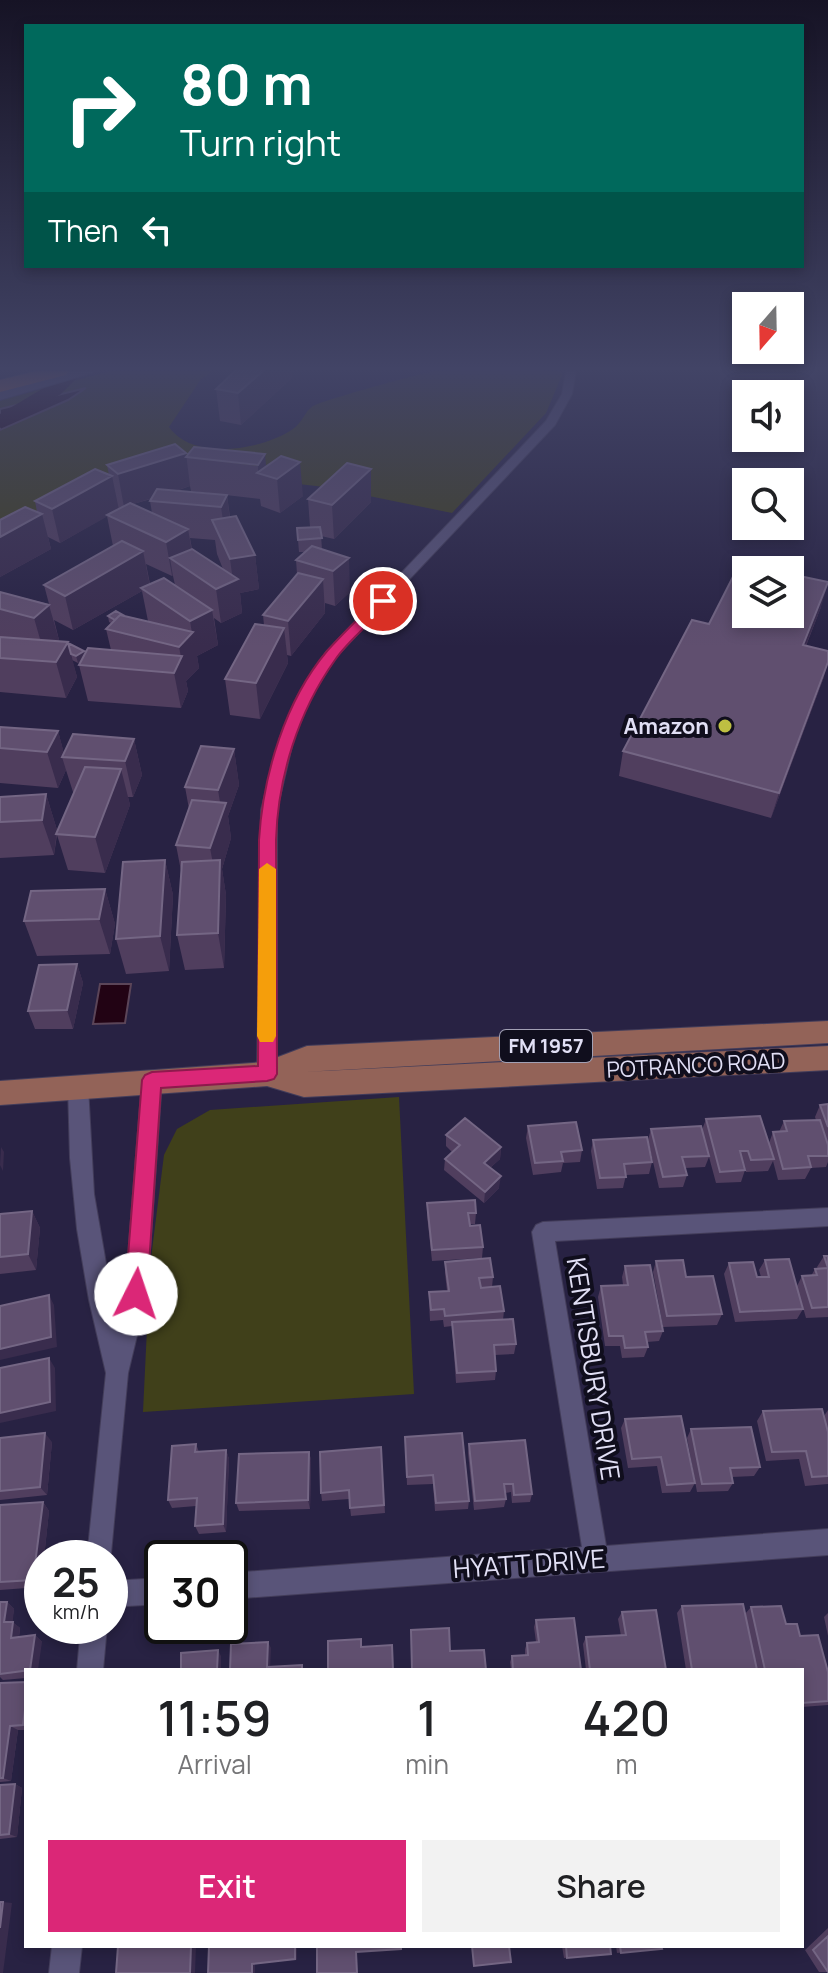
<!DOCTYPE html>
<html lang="en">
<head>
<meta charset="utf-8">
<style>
  body { margin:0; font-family:Manrope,sans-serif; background:#f2f2f2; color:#202124; height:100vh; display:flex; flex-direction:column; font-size:30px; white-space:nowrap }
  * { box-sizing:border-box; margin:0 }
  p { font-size:26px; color:#757577 }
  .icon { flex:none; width:44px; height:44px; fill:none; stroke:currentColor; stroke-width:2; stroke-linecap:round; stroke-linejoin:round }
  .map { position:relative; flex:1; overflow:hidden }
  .panel { position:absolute; left:24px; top:1668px; width:780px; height:280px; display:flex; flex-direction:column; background:#fff; border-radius:0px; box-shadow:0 4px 12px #0003 }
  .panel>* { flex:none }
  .hud { position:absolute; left:24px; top:24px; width:780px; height:244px; border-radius:0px; box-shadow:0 4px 12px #0003; background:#00695c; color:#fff; overflow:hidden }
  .needle { width:52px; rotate:200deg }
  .fabs { position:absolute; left:732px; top:292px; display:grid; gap:16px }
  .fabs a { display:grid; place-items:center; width:72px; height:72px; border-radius:0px; background:#fff; box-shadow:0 4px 12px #0003; font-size:40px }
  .speed { position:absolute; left:24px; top:1540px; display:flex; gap:16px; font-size:40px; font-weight:700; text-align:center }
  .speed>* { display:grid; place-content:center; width:104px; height:104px; border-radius:50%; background:#fff; box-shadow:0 4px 12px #0003; line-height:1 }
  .speed small { font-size:20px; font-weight:400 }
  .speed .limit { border:4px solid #111; border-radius:12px; background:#fff; color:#111 }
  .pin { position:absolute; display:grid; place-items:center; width:68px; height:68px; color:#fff; margin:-34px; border:4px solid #fff; border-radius:50%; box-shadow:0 2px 8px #0007 }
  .me { position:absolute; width:88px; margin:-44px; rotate:4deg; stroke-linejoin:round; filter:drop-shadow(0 0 6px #0008) }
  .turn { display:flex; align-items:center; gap:28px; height:168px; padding:0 24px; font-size:36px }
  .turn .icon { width:104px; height:104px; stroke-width:2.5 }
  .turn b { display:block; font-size:56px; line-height:68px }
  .then { display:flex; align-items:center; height:76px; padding:0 24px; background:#0003; gap:16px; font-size:30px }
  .eta { display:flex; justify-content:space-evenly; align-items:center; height:136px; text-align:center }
  .eta b { font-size:48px; font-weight:600; line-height:56px }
  .cta { display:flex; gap:16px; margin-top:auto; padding:16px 24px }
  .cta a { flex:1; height:92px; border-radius:0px; background:#db2777; color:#fff; font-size:32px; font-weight:600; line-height:92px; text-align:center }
  .cta a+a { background:#f2f2f2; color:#202124 }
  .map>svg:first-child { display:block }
  .green { fill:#40401a }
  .water { fill:#220314; stroke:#5b4558; stroke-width:2 }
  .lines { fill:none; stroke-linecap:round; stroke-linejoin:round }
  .river { fill:#220314; fill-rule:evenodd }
  .street-casing { stroke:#433d5a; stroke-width:2 }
  .secondary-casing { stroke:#433d5a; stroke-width:2 }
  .primary-casing { stroke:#433d5a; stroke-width:2 }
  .highway-casing { stroke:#433d5a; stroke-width:2 }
  .street { fill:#595479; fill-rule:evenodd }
  .secondary { fill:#595479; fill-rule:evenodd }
  .primary { fill:#936358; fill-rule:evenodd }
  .highway { fill:#b96d42; fill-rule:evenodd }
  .wall { fill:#503e5e; fill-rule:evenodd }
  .shaded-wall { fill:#392c4d }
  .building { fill:#604f6f; stroke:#746684; stroke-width:2 }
  .route { fill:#db2777; stroke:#8e194d; stroke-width:2 }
  .slow { fill:#f59e0b }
  .poi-dot { fill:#bebf42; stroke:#100e1d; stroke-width:3 }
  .labels { text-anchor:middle; stroke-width:8; stroke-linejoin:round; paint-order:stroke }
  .shield { fill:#100e1d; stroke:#a2a0b4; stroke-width:2 }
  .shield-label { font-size:20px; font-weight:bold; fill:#e1dff5 }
  .poi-label { font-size:22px; font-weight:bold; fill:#e1dff5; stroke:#100e1d; text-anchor:end }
  .street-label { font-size:22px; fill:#e1dff5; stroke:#100e1d }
  .near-street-label { font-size:26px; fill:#e1dff5; stroke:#100e1d }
</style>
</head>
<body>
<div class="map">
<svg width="828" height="1973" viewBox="0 0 828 1973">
  <rect width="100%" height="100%" fill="#282243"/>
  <path class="green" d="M111 371H213L201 379 169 427C194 462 262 450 293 429 302 423 305 411 313 406 324 400 421 373 436 371 455 369 551 367 563 373L546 413 452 513 325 487 148 467 0 553V400Z
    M399 1097 414 1394 143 1412 150 1266 164 1155 177 1129 210 1110Z"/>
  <path class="water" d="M86 388 68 400 0 430V409Z
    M100 984H131L125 1023 93 1024Z"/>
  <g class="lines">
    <path class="river" d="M64 371H84L61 394 0 428V414L47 386Z"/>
    <g class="street-casing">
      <path id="street" d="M566 371H576L572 394 555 425 336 657 312 695 294 737 277 810V1074L274 1080 267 1082 260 1080 257 1074 261 810 280 737 298 695 326 652 546 421 562 394Z
        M152 1072 159 1074 162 1080 147 1294 128 1373 110 1564V1558H87L106 1373 89 1300 77 1229 70 1158 68 1086 71 1080 78 1078 85 1080 88 1086 94 1194 117 1327 125 1294 142 1080 145 1074Z
        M828 1208V1226L555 1241 606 1546 828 1529V1555L230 1599V1573L582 1547 532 1232 536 1225 543 1222Z
        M162 1578V1604L110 1607V1581Z
        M81 1626H107L103 1670H77Z
        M52 1946H82L79 1973H49Z"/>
    </g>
    <g class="secondary-casing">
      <path id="secondary" d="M74 371H98L0 400V390Z"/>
    </g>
    <g class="primary-casing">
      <path id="primary" d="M828 1021V1043L303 1072 828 1046V1070L304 1097 267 1086 0 1105V1081L265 1062 307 1046Z"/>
    </g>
    <g class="highway-casing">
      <path id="highway" d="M36 371H69L66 375 0 392V380Z"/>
    </g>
    <use href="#street" class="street"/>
    <use href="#secondary" class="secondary"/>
    <use href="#primary" class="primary"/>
    <use href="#highway" class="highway"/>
  </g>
  <path class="wall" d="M235 371H292V378L241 425 220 421 216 389Z
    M186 453V457L266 467 303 496 280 513 261 506 260 499 191 491 190 486 176 491 227 495 230 517 255 555 259 589 240 593 242 613 221 623 214 618 218 645 197 656 199 668 186 681 188 691 181 708 88 701 79 665 82 660 78 663 72 660 77 677 66 698 0 692V592L49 604 44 585 113 546 107 516 60 543 48 537 51 549 0 577V520L37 512 35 501 109 475 107 465ZM151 499 150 501 152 513 133 504ZM190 538 215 540 217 554 223 569 192 549ZM146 564 172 576H173L175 585 150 584ZM142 591 148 621 125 616H108L109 622 111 623 106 629 111 650 85 654 84 651 57 641 59 640 54 620 73 630Z
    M371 469V502L334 539 321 536 322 549 350 592 335 606 325 603V613L291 656 287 655 288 663 260 719 230 715 225 679 264 625 263 615 297 574 296 560 306 552H299L297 528 310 527 308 499Z
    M821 607 806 646 824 677 771 818 619 776 623 751 709 624Z
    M0 727 58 731 64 754 134 739 142 775 133 797H128L130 805 105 873 68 870 57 835 54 855 0 858V797L46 794 57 830V833L74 792H73L66 770 58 788 0 783Z
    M234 749 239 785 228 816 231 838 222 869 226 895 224 968 185 970 177 935 181 871 176 845 189 809 185 787Z
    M165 860 173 895 169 971 126 974 116 939Z
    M105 889 115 924 110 954 37 956 24 921Z
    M77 964 83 983 73 1029H35L28 1011Z
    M828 1104V1162L826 1167 811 1168 805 1179 778 1180 773 1161 768 1171 746 1172 743 1162 745 1170 741 1182 716 1183 709 1157 705 1167 685 1168 687 1175 683 1187 659 1188 648 1140 651 1129 702 1130 706 1119 769 1143 773 1132H779L784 1121 816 1120 815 1117 820 1105Z
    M528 1126 582 1150 580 1162 563 1163 561 1172 533 1175 526 1138Z
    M446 1135 501 1147 500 1159 490 1168 499 1188 484 1203 444 1170 445 1159 452 1152 446 1146Z
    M593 1140 652 1162 649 1174 626 1175 623 1188 597 1189 591 1151Z
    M427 1203 476 1213 475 1224H470L483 1247 482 1258 432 1261 427 1215Z
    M32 1211 40 1228 36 1270 0 1274V1214Z
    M824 1256H828V1317L806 1318 800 1297 803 1309 797 1319 735 1322 724 1274 729 1263 757 1277H761L759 1270 765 1260 797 1286 802 1276H811L815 1269H818L817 1267Z
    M656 1261 686 1277 722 1314 717 1325 663 1327 653 1272Z
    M445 1262 493 1277 492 1287 504 1311 503 1320 516 1344 514 1354 495 1355 496 1371 495 1380 456 1383 452 1326 444 1327 443 1320 430 1321 429 1303V1292L447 1291 445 1273Z
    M625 1266 663 1331 659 1341 647 1342 648 1347 644 1357 622 1358 620 1346H605L598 1297 601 1286 623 1285 622 1277Z
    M828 1410V1484L805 1486 799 1459 766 1461 757 1421 763 1411 824 1416Z
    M625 1419 695 1483 690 1492 662 1493 657 1466 628 1468 621 1428Z
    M691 1429 760 1467 754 1476 732 1477 733 1483 728 1491 697 1492 687 1438Z
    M405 1437 469 1501 468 1509 435 1511 433 1484 407 1485Z
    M0 1438 52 1442 47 1495 0 1500Z
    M196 1444 199 1452 226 1450 229 1459 226 1532 199 1534 195 1526 196 1506 172 1508 168 1500Z
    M469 1444 532 1494 530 1502 512 1503 511 1492 505 1493 506 1499 504 1507 474 1510 468 1453Z
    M381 1447 385 1513 351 1516 349 1499 322 1501 321 1493Z
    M309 1452 311 1460 310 1509 239 1511 236 1503Z
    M43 1502 49 1511 44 1558H42L40 1587 0 1590V1505Z
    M0 1602H7L14 1609 12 1622 20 1628 19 1637 35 1635 42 1642 26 1670V1678L3 1680 0 1677Z
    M682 1606 745 1614 751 1607 786 1624 800 1636 828 1672V1705L802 1707V1670H757L746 1620 757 1670H686L677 1613Z
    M622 1612 666 1670H586L583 1644 586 1637 621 1636 618 1619Z
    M828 1613V1636L824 1617Z
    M536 1620 581 1670H511L510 1662 512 1656H525V1649L527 1643 536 1642 534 1627Z
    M26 1682V1730H18L11 1781 0 1782V1683Z
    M15 1784 22 1788 17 1837 0 1839V1785Z
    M828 1928V1972H819L805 1950Z
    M562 1946H610L611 1954 564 1958Z
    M616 1946H661L662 1949 617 1953Z"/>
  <path class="shaded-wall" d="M263 371H292V378L241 425 238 393Z
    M186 453 190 486 124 507 118 474Z
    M265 454 267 476 258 473V465Z
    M300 462 303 496 280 513 277 479Z
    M371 469V502L334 539 332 505Z
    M112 476 119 510 60 543 52 509Z
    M227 495 231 529 226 541 221 507Z
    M42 514 51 549 0 577V537Z
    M188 529 194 563 170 558 173 576H172L166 542Z
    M143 551 150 586 141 588 142 591 73 630 65 596Z
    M255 555 259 589 240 593 242 613 221 623 216 589 233 581 230 559Z
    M349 558 350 592 335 606 333 571Z
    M323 579 325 613 291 656 288 621Z
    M828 584 821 607 796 670 803 645Z
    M49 605 59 640 44 653 34 618Z
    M212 610 218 645 197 656 199 668 186 681 188 691 181 708 174 673 181 657 179 647 192 633 190 621Z
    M284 628 288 663 260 719 256 683Z
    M68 642 77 677 66 698 56 662Z
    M84 651 86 657 78 663 76 656Z
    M828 662 824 677 771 818 779 793Z
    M58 731 65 757H62L66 770 58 788 47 752Z
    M134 739 142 775 133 797 125 761Z
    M234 749 239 785 228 816 231 838 222 869 226 895 224 968 218 933 217 884 210 848 222 814 218 790Z
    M121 769 130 805 105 873 95 837Z
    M46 794 57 830 54 855 42 820Z
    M165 860 173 895 169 971 160 936Z
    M105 889 115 924 110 954 99 919Z
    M77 964 83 983 73 1029 67 1010Z
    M1 1147 4 1152 3 1171 0 1165Z
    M501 1147 500 1159 483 1174 484 1163Z
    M501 1176 499 1188 484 1203 485 1192Z
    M32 1211 40 1228 36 1270 28 1254Z
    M49 1295 54 1305 57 1347 0 1360V1349Z
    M49 1358 55 1368 56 1411 0 1423V1413Z
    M45 1433 52 1442 47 1495 40 1487Z
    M226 1450 229 1459 226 1532 223 1524Z
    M309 1452 311 1460 310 1509 308 1500Z
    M43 1502 49 1511 44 1558H42L40 1587 33 1580Z
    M7 1602 14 1609 12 1629 4 1622Z
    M13 1622 20 1628 18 1644 11 1638Z
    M35 1635 42 1642 38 1670H30Z
    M268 1642 271 1648 270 1670 267 1667Z
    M218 1650 221 1656V1670H217Z
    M26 1702V1726L23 1725Z
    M10 1726 18 1730 11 1781 3 1778Z
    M15 1784 22 1788 17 1837 9 1834Z
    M3 1902 12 1903 3 1973H0V1928Z
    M191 1946H196L195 1973H190Z
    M295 1946H297V1960L295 1959Z
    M252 1964H255V1973H252Z"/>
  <path class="building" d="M235 371H263L238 393 216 389Z
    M175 444 186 453 118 474 107 465Z
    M194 447 265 454 258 465 186 457Z
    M281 456 300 462 277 479 257 473Z
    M347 463 371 469 332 505 308 499Z
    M95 469 112 476 52 509 35 501Z
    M157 489 227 495 221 507 150 501Z
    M130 503 188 529 166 542 107 515Z
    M25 507 42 514 0 537V520Z
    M236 516 255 555 230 559 212 520Z
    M320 527 322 538 298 540 297 528Z
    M122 541 143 551 65 596 44 585Z
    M312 546 349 558 333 571 296 560Z
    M192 549 238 579 216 589 170 558Z
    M740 563 772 570H746V614H790V574L828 582 803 645 828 651V662L779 793 623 751 692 620 709 624Z
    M298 573 323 579 288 621 263 615Z
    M164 578 212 610 190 621 141 588Z
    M0 592 49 605 34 618 0 609Z
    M116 611 125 616 120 615 115 620 108 616Z
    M120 615 193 632 179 647 106 629Z
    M255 624 284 628 256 683 225 679Z
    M0 637 68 642 56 662 0 658Z
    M68 643 84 651 76 656 71 654Z
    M88 648 182 656 174 673 79 665Z
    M0 727 58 731 47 752 0 748Z
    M73 734 134 739 125 761 62 757Z
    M201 746 234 749 218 790 185 787Z
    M85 767 121 769 95 837 56 834Z
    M46 794 42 820 0 822V797Z
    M192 800 226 803 210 848 176 845Z
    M165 860 160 936 116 939 123 862Z
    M220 860 218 933 177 935 182 862Z
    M105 889 99 919 24 921 31 891Z
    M77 964 67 1010 28 1011 39 965Z
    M828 1104V1127L820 1105Z
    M760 1116 774 1159 751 1160 748 1151H740L745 1170 720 1172 706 1119Z
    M465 1118 501 1147 484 1163 501 1176 485 1192 445 1159 460 1145 446 1135Z
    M820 1120 828 1145V1156H808L811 1167 783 1169 773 1132 787 1131 784 1121Z
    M576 1122 582 1150 561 1152 563 1161 535 1163 528 1126Z
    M701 1126 709 1156 682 1157 687 1175 663 1177 651 1129Z
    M647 1137 652 1162 624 1164 626 1177 600 1178 593 1140Z
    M475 1200 476 1213H468L470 1226 480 1225 483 1247 432 1250 427 1203Z
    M32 1211 28 1254 0 1257V1214Z
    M824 1256H828V1307L812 1308 802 1276 817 1275 815 1269 828 1268Z
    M490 1258 493 1277 479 1278 481 1288 500 1286 504 1311 445 1316 444 1309 431 1310 429 1292 449 1291 445 1262Z
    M789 1259 803 1309 740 1312 729 1263 753 1262 757 1277H769L765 1260Z
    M683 1260 686 1277 713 1276 722 1314 667 1316 656 1261Z
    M650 1265 663 1331 645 1332 648 1347 625 1348 623 1336H609L601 1286 628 1285 625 1266Z
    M49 1295 51 1337 0 1349V1306Z
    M513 1319 516 1344 494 1345 496 1371 457 1373 452 1322Z
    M49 1358 50 1402 0 1413V1368Z
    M822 1409 828 1432V1476L812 1477 806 1451 772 1452 763 1411Z
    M681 1416 695 1483 667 1485 661 1457 632 1459 625 1419Z
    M751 1427 760 1467 730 1468 733 1483 702 1484 691 1429Z
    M45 1433 40 1487 0 1491V1438Z
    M462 1433 469 1501 436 1503 433 1475 407 1477 405 1437Z
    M525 1440 532 1494 514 1495 513 1484H504L506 1499 475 1501 469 1444Z
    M196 1444 195 1452 226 1450 223 1524 195 1526 197 1498 168 1500 172 1446Z
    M381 1447 384 1505 350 1508 349 1490 321 1493 320 1452Z
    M309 1452 308 1500 236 1503 239 1454Z
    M43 1502 33 1580 0 1582V1505Z
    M0 1602H7L4 1622H13L11 1638 35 1635 30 1670 0 1674Z
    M743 1604 757 1670H692L682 1606Z
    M781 1606 786 1624H797L800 1636 818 1635 828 1672V1701L802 1703V1670H765L751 1607Z
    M656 1610 666 1670H590L586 1637 626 1635 622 1612Z
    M574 1618 581 1670H513L512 1656 528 1655 527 1643 539 1642 536 1620Z
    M449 1628 450 1651 484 1650 486 1670H412L411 1630Z
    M361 1639V1647L392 1645 393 1670H328V1641Z
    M268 1642 267 1667 302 1665V1670H230L231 1644Z
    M218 1650 217 1670H181V1653Z
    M26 1682V1702L23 1725 10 1726 3 1778H0V1683Z
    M15 1784 9 1834 0 1835V1785Z
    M0 1902H3L0 1928Z
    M828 1936V1972L813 1950Z
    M118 1946H191L190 1973H116Z
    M209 1946H295V1959L252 1964V1973H208Z
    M317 1946H401V1949L356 1952 357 1973H317Z
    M472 1946H509L511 1962 474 1966Z
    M566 1946H610L611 1954 567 1958Z
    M620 1946H661L662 1949 621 1953Z"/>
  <linearGradient id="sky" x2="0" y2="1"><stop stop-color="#161325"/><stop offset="0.57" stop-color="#424466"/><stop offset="1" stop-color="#424466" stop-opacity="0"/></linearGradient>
  <rect width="828" height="647" fill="url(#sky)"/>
  <path class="route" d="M379 598 390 601C373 622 350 638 335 660 298 712 278 777 276 840L277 1074 274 1079 267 1081 161 1088 147 1294 144 1301 136 1304 128 1301 125 1294 142 1080 145 1075 152 1072 258 1066 259 840C263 775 285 701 327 651 343 633 361 616 379 598Z"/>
  <path class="slow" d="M267 863 276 869V1036L273 1042H260L257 1036 259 869Z"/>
  <circle class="poi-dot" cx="725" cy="726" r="8"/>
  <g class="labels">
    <rect class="shield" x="500" y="1030" width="92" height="32" rx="6"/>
    <g class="shield-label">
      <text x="546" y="1053">FM 1957</text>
    </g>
    <g class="poi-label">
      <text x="709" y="734">Amazon</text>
    </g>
    <g class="street-label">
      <text transform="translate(696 1065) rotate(-3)" y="8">POTRANCO ROAD</text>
    </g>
    <g class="near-street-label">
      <text transform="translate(593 1369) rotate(81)" y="9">KENTISBURY DRIVE</text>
      <text transform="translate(529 1564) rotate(-4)" y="9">HYATT DRIVE</text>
    </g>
  </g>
</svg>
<div class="fabs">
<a><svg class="needle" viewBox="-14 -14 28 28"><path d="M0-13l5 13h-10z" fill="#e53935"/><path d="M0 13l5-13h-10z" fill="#757577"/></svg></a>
<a><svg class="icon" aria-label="sound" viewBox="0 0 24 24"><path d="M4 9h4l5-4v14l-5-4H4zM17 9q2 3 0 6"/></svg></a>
<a><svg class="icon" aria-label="search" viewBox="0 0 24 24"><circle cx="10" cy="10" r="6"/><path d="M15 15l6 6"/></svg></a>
<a><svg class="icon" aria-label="layers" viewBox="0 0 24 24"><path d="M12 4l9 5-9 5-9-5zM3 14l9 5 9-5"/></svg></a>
</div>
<div class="speed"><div>25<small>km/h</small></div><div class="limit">30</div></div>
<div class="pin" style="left:383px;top:601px;background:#d93025"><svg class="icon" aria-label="arrive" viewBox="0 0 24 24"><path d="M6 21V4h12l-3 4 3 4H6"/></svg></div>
<svg class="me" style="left:136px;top:1294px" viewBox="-20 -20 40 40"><circle r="19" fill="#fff"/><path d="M0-13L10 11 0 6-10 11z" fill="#db2777"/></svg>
<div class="hud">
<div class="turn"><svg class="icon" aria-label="right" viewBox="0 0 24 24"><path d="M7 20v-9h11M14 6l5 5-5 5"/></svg><div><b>80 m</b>Turn right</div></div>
<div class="then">Then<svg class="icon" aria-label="left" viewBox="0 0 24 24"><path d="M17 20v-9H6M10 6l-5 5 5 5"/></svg></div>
</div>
<section class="panel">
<div class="eta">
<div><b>11:59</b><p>Arrival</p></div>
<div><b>1</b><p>min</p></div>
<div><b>420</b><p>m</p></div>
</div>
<div class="cta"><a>Exit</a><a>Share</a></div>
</section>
</div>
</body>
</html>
